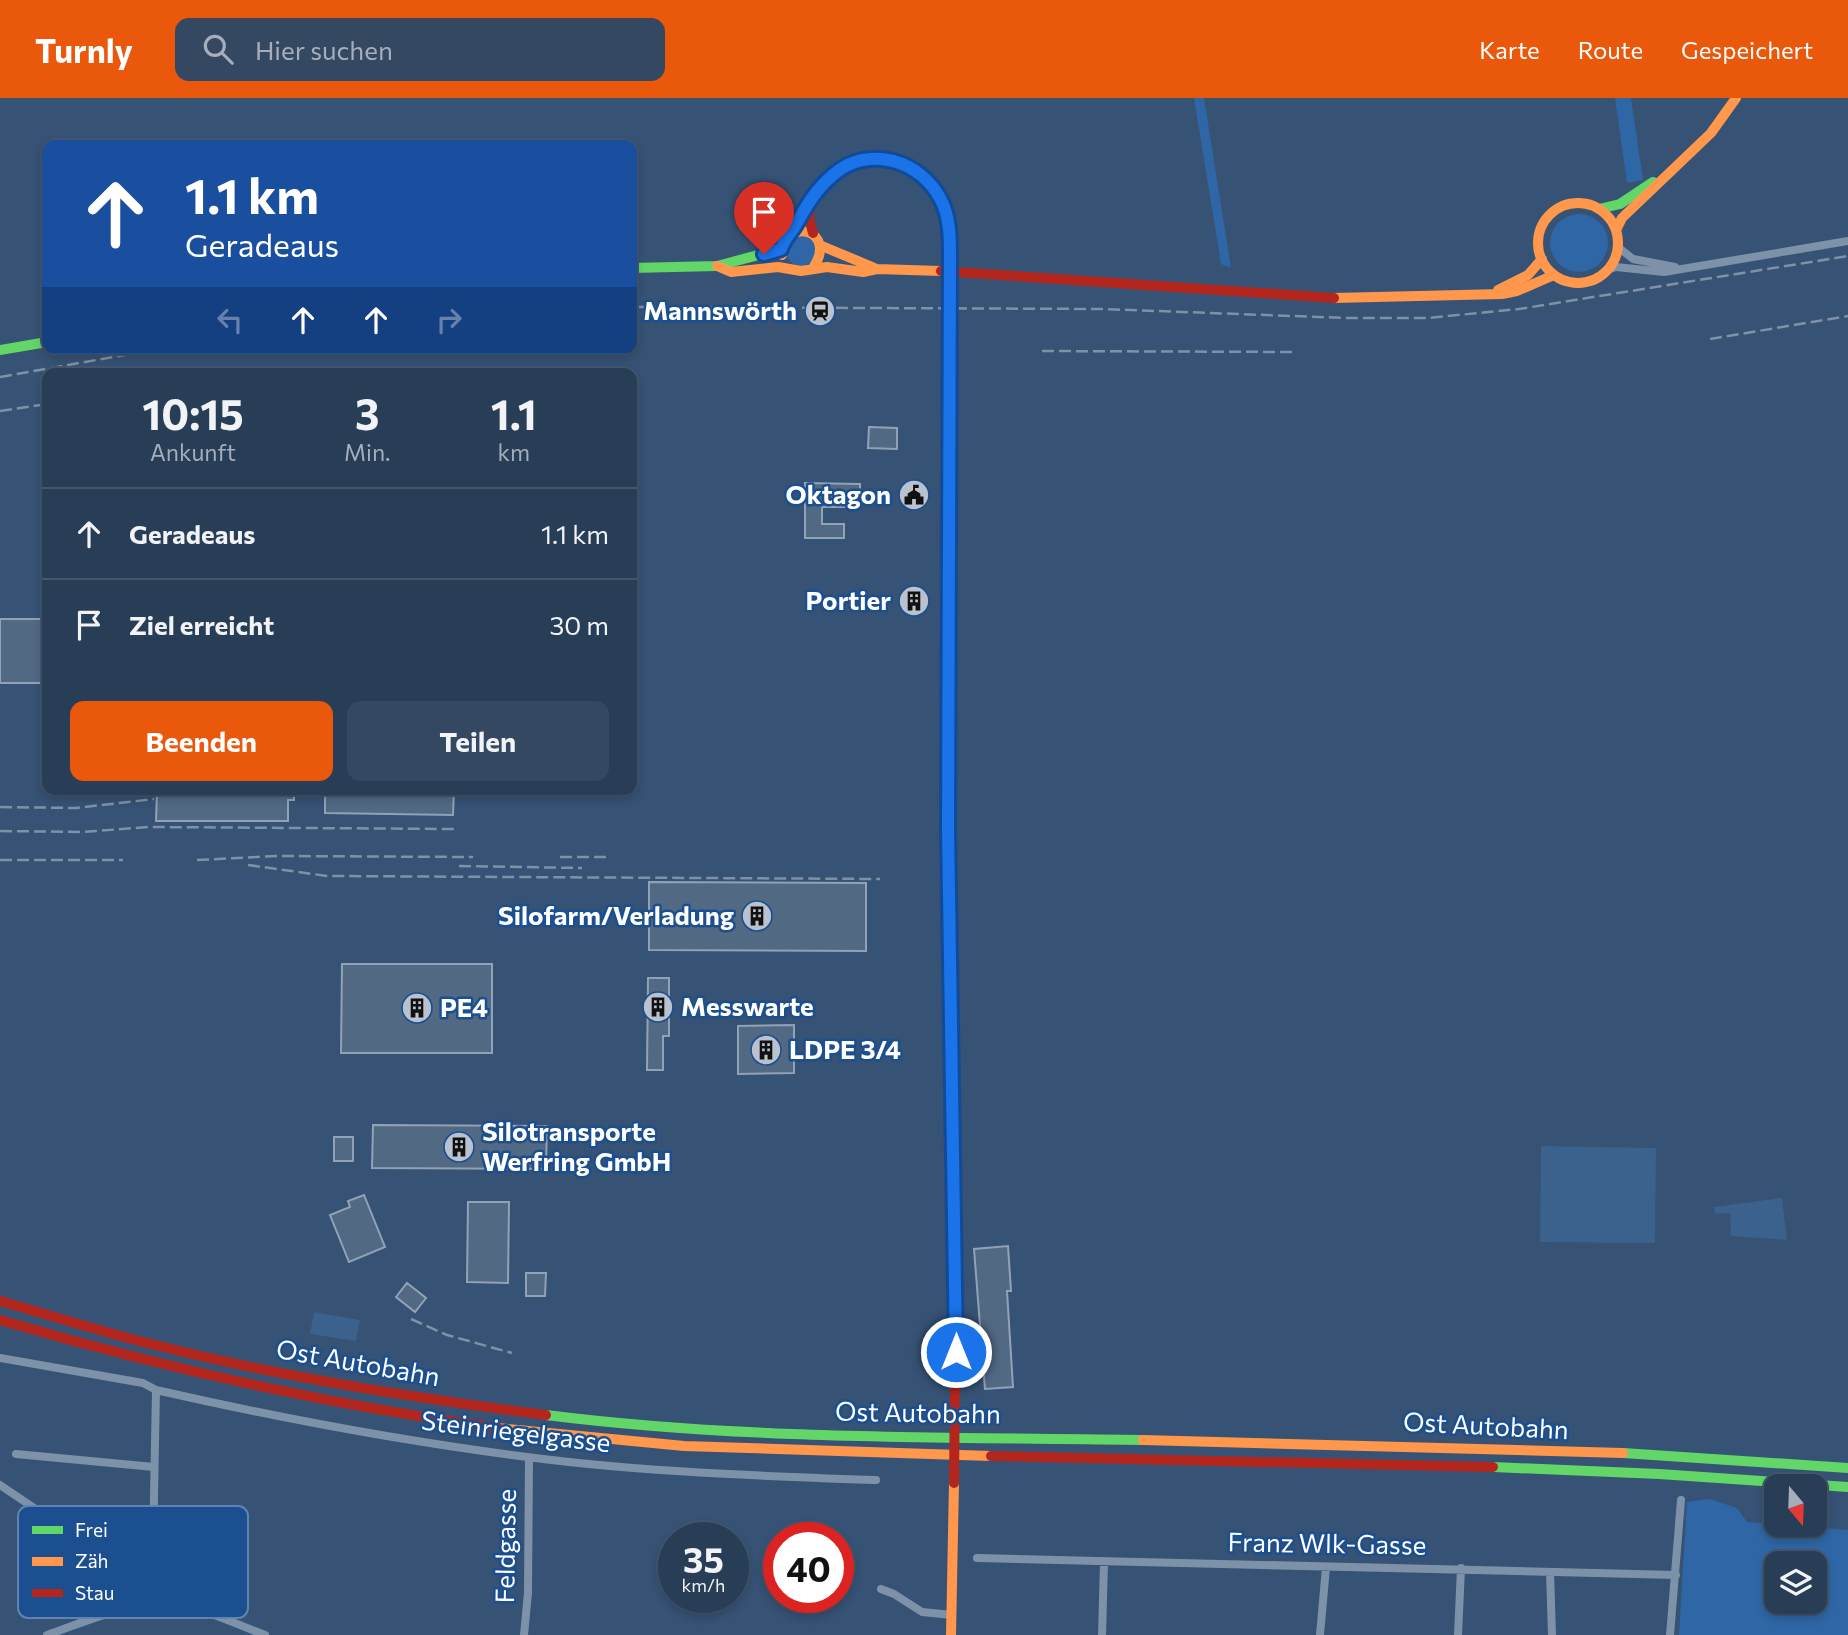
<!DOCTYPE html>
<html lang="de">
<head>
<meta charset="utf-8">
<style>
  body { margin:0; font-family:Commissioner,sans-serif; background:#344961; color:#f1f3f6; height:100vh; display:flex; flex-direction:column; font-size:26px; white-space:nowrap }
  * { box-sizing:border-box; margin:0 }
  p { font-size:23px; color:#a5aeba }
  .icon { flex:none; width:38px; height:38px; fill:none; stroke:currentColor; stroke-width:2; stroke-linecap:round; stroke-linejoin:round }
  .map { position:relative; flex:1; overflow:hidden }
  .side { position:absolute; left:42px; top:270px; width:595px; height:427px; display:flex; flex-direction:column; background:#283e57; border-radius:14px; box-shadow:0 4px 10px #0003,0 0 0 2px #44576d }
  .side>* { flex:none }
  .hud { position:absolute; left:42px; top:42px; width:595px; height:214px; border-radius:14px; box-shadow:0 4px 10px #0003,0 0 0 2px #44576d; background:#1a4fa0; color:#fff; overflow:hidden }
  .needle { width:46px; rotate:161deg }
  .tools { position:absolute; left:1764px; top:1376px; display:grid; gap:14px }
  .tools a { display:grid; place-items:center; width:63px; height:63px; border-radius:14px; background:#283e57; box-shadow:0 4px 10px #0003,0 0 0 2px #44576d; font-size:35px }
  .speed { position:absolute; left:658px; top:1424px; display:flex; gap:14px; font-size:35px; font-weight:700; text-align:center }
  .speed>* { display:grid; place-content:center; width:91px; height:91px; border-radius:50%; background:#283e57; box-shadow:0 4px 10px #0003,0 0 0 2px #44576d; line-height:1 }
  .speed small { font-size:18px; font-weight:400 }
  .speed .limit { border:10px solid #d22; background:#fff; color:#111 }
  .pin { position:absolute; display:grid; place-items:center; width:60px; height:60px; color:#fff; margin:-72px -30px; border-radius:50% 50% 50% 0; rotate:-45deg; box-shadow:0 0 7px #0007 }
  .pin .icon { rotate:45deg }
  .me { position:absolute; width:77px; margin:-38px; rotate:0deg; stroke-linejoin:round; filter:drop-shadow(0 0 5px #0008) }
  .turn { display:flex; align-items:center; gap:24px; height:147px; padding:0 28px; font-size:32px }
  .turn .icon { width:91px; height:91px; stroke-width:2.5 }
  .turn b { display:block; font-size:49px; line-height:60px }
  .lanes { display:flex; align-items:center; height:66px; padding:0 28px; background:#0003; justify-content:center; gap:35px; direction:ltr }
  .lanes .off { opacity:.35 }
  .eta { display:flex; justify-content:space-evenly; align-items:center; height:119px; text-align:center }
  .eta b { font-size:42px; font-weight:700; line-height:49px }
  .action { display:flex; gap:14px; margin-top:auto; padding:14px 28px }
  .action a { flex:1; height:80px; border-radius:14px; background:#ea580c; color:#fff; font-size:28px; font-weight:700; line-height:80px; text-align:center }
  .action a+a { background:#344961; color:#f1f3f6 }
  ul { padding:0; list-style:none }
  li { display:flex; align-items:center; gap:21px; height:91px; padding:0 28px; border-top:2px solid #44576d }
  li div { flex:1 }
  li b { display:block; font-size:26px }
  li em { font-style:normal }
  header { display:flex; align-items:center; gap:42px; box-sizing:border-box; height:98px; padding:0 35px; background:#ea580c; color:#fff }
  header strong { font-size:33px }
  nav { display:flex; gap:38px; margin-inline-start:auto; font-size:24px }
  .search { width:490px; height:63px; background:#344961; display:flex; align-items:center; gap:18px; box-sizing:border-box; padding:0 24px; border-radius:14px; color:#a5aeba; font-size:26px }
  .map>svg:first-child { display:block }
  .green { fill:#2f66a5; fill-rule:evenodd }
  .water { fill:#3b618d }
  .building { fill:#526984; stroke:#92a2b6; stroke-width:2 }
  .lines { fill:none; stroke-linecap:round; stroke-linejoin:round }
  .street { stroke:#7d92a8; stroke-width:8 }
  .fast { stroke:#63d668; stroke-width:10 }
  .slow { stroke:#ff974d; stroke-width:10 }
  .jam { stroke:#b3261e; stroke-width:10 }
  .rail { stroke:#7e92a7; stroke-width:2.5; stroke-dasharray:12 5; stroke-linecap:butt }
  .jam-bridge { stroke:#b3261e; stroke-width:10 }
  .route-casing { stroke:#114b97; stroke-width:18 }
  .route { stroke:#1a73e8; stroke-width:12 }
  .labels { text-anchor:middle; stroke-width:5; stroke-linejoin:round; paint-order:stroke }
  .poi-label { font-size:26px; font-weight:bold; fill:#fff; stroke:#1b4f8f; text-anchor:end }
  .street-label { font-size:26px; fill:#fff; stroke:#1b4f8f }
  .key { fill:#1b4f8f; stroke:#5f84b1; stroke-width:2 }
  .key-label { font-size:19px; fill:#fff }
</style>
</head>
<body>
<header>
<strong>Turnly</strong>
<div class="search"><svg class="icon" aria-label="search" viewBox="0 0 24 24"><circle cx="10" cy="10" r="6"/><path d="M15 15l6 6"/></svg>Hier suchen</div>
<nav><a>Karte</a><a>Route</a><a>Gespeichert</a></nav>
</header>
<div class="map">
<svg width="1848" height="1537" viewBox="0 0 1848 1537">
  <rect width="100%" height="100%" fill="#365274"/>
  <path class="green" d="M1194 0H1204L1231 170 1221 166Z
    M1615 0H1631L1643 82 1627 85Z
    M1550 145a29 29 0 1 1 58 0a29 29 0 1 1-58 0Z
    M786 153a15 15 0 1 1 30 0a15 15 0 1 1-30 0Z
    M1710 1401 1737 1410 1747 1424 1848 1432V1537H1679L1687 1404ZM1776 1465H1815V1503H1776Z"/>
  <path class="water" d="M1541 1048 1656 1050 1655 1145 1540 1144Z
    M1782 1100 1787 1142 1731 1138 1730 1115 1715 1116 1714 1109Z
    M314 1214 360 1222 356 1243 310 1236Z"/>
  <path class="building" d="M869 329 897 330V351L868 350Z
    M805 385 860 386V409H822V426H844V440H805Z
    M0 521H47V585H0Z
    M157 691H294V702H288V723H156Z
    M325 691H454L453 717 325 715Z
    M649 784 866 785V853L649 852Z
    M342 866H492V955H341Z
    M648 880H669V938H663V972H647Z
    M794 927V975L738 976V928Z
    M373 1027 547 1028 546 1071 372 1070Z
    M334 1039H353V1063H334Z
    M364 1097 385 1149 349 1164 330 1117 350 1109 348 1103Z
    M468 1104H509L508 1185 467 1184Z
    M1008 1148 1011 1193H1007L1013 1289 985 1291 974 1151Z
    M526 1175H546L545 1198H526Z
    M407 1185 426 1200 415 1214 396 1199Z"/>
  <g class="lines">
    <path class="street" d="M1618 149 1633 161 1675 169
      M1607 172 1616 169 1664 174 1848 143
      M0 1260 143 1285 156 1292C279 1320 402 1343 527 1359 642 1374 760 1378 876 1382
      M16 1356 154 1369
      M0 1387 150 1488
      M977 1460 1676 1477
      M1550 1474 1552 1537
      M881 1491 894 1496 922 1514 952 1517
      M152 1506 156 1292
      M47 1537C86 1524 135 1500 178 1507 208 1512 236 1526 265 1537
      M524 1537 528 1495 529 1360
      M1102 1537 1104 1464
      M1320 1537 1326 1469
      M1458 1537 1461 1470
      M1670 1537 1681 1402"/>
    <path class="fast" d="M1599 111 1620 106 1653 84
      M632 170 717 168 781 151
      M0 252 47 244
      M949 595 950 292
      M546 1317C744 1342 944 1339 1143 1342
      M1623 1355 1848 1370
      M1493 1369 1659 1376 1848 1389"/>
    <path class="slow" d="M1538 145a40 40 0 1 1 80 0a40 40 0 1 1-80 0Z
      M1616 132 1622 120 1711 35 1736 0
      M822 148 877 171
      M782 157C784 117 839 132 813 170
      M717 168 731 174 778 169 801 173 827 169 863 174 877 171 941 173
      M1498 192 1528 177 1542 161
      M1334 200 1502 196 1517 193 1554 177
      M949 595 953 946
      M498 1330 684 1348 991 1358
      M1143 1342 1623 1355
      M951 1537 954 1385"/>
    <path class="jam" d="M811 101 809 120 813 135
      M789 136C803 116 814 89 835 75 882 41 941 75 949 129L950 292
      M956 174 1334 200
      M953 946 955 1279
      M0 1203C53 1218 105 1235 159 1248 286 1280 416 1300 546 1317
      M0 1222C164 1270 329 1307 498 1330
      M991 1358 1493 1369"/>
    <path class="rail" d="M632 209 1103 211 1346 220H1428L1519 211 1848 158
      M1710 241 1848 218
      M1042 253 1292 254
      M260 274 432 275
      M571 275 599 269
      M0 279 164 250
      M0 313 47 306
      M0 709 76 710 154 701
      M0 733 83 734 148 729 454 731
      M560 759H609
      M0 762H123
      M197 762 277 758 473 759
      M248 767 327 778 880 781
      M459 768 582 770
      M411 1221 447 1237 512 1255"/>
    <path class="jam-bridge" d="M941 173 956 174
      M954 1385 955 1279"/>
  </g>
  <g class="lines">
    <g class="route-casing">
      <path id="route" d="M764 156 781 151C784 141 790 136 795 128 806 109 815 92 833 77 868 46 921 62 941 102 950 119 950 140 950 159L948 730 956 1254"/>
    </g>
    <use href="#route" class="route"/>
  </g>
  <defs>
    <g id="station-disc" transform="scale(1.575)"><circle r="9.5" fill="#b9c2ce" stroke="#1b4f8f"/><path d="M-3-6H3Q5-6 5-4V2Q5 4 3 4L4.5 6H3L1.5 4h-3L-3 6H-4.5L-3 4Q-5 4-5 2V-4Q-5-6-3-6ZM-3.5-4v3h7v-3ZM-3.5 1v1.5H-2V1ZM2 1v1.5H3.5V1Z" fill="#111"/></g>
    <g id="civic-disc" transform="scale(1.575)"><circle r="9.5" fill="#b9c2ce" stroke="#1b4f8f"/><path d="M-.6-6.5H3V-4.5H.6V-3L4-1V1h2V6H-6V1h2V-1L-.6-3ZM-1.2 2.5V6h2.4V2.5Z" fill="#111"/></g>
    <g id="building-disc" transform="scale(1.575)"><circle r="9.5" fill="#b9c2ce" stroke="#1b4f8f"/><path d="M-4-6H4V6H1V3H-1V6H-4ZM-2.5-4.3h1.7v1.8h-1.7ZM.8-4.3h1.7v1.8H.8ZM-2.5-1h1.7V.8h-1.7ZM.8-1h1.7V.8H.8Z" fill="#111"/></g>
  </defs>
  <g fill-rule="evenodd">
    <use href="#station-disc" x="820" y="213"/>
    <use href="#civic-disc" x="914" y="397"/>
    <use href="#building-disc" x="914" y="503"/>
    <use href="#building-disc" x="757" y="818"/>
    <use href="#building-disc" x="658" y="909"/>
    <use href="#building-disc" x="417" y="910"/>
    <use href="#building-disc" x="766" y="952"/>
    <use href="#building-disc" x="459" y="1049"/>
  </g>
  <g class="labels">
    <g class="poi-label">
      <text x="797" y="222">Mannswörth</text>
      <text x="891" y="406">Oktagon</text>
      <text x="891" y="512">Portier</text>
      <text x="734" y="827">Silofarm/Verladung</text>
      <text x="681" y="918" text-anchor="start">Messwarte</text>
      <text x="440" y="919" text-anchor="start">PE4</text>
      <text x="789" y="961" text-anchor="start">LDPE 3/4</text>
      <text x="482" y="1043" text-anchor="start">Silotransporte<tspan x="482" dy="30">Werfring GmbH</tspan></text>
    </g>
    <g class="street-label">
      <text transform="translate(358 1265) rotate(10)" y="9">Ost Autobahn</text>
      <text transform="translate(918 1315) rotate(1)" y="9">Ost Autobahn</text>
      <text transform="translate(1486 1328) rotate(3)" y="9">Ost Autobahn</text>
      <text transform="translate(516 1334) rotate(7)" y="9">Steinriegelgasse</text>
      <text transform="translate(1327 1446) rotate(1)" y="9">Franz Wlk-Gasse</text>
      <text transform="translate(506 1448) rotate(-89)" y="9">Feldgasse</text>
    </g>
  </g>
  <rect x="18" y="1408" width="230" height="112" rx="10" class="key"/>
  <rect x="32" y="1428" width="31" height="8" fill="#63d668"/>
  <rect x="32" y="1459" width="31" height="9" fill="#ff974d"/>
  <rect x="32" y="1491" width="31" height="8" fill="#b3261e"/>
  <g class="key-label">
    <text x="75" y="1439">Frei</text>
    <text x="75" y="1470">Zäh</text>
    <text x="75" y="1502">Stau</text>
  </g>
</svg>
<div class="tools">
<a><svg class="needle" viewBox="-14 -14 28 28"><path d="M0-13l5 13h-10z" fill="#e53935"/><path d="M0 13l5-13h-10z" fill="#a5aeba"/></svg></a>
<a><svg class="icon" aria-label="layers" viewBox="0 0 24 24"><path d="M12 4l9 5-9 5-9-5zM3 14l9 5 9-5"/></svg></a>
</div>
<div class="speed"><div>35<small>km/h</small></div><div class="limit">40</div></div>
<div class="pin" style="left:764px;top:156px;background:#d93025"><svg class="icon" aria-label="arrive" viewBox="0 0 24 24"><path d="M6 21V4h12l-3 4 3 4H6"/></svg></div>
<svg class="me" style="left:956px;top:1254px" viewBox="-20 -20 40 40"><circle r="17" fill="#1a73e8" stroke="#fff" stroke-width="3"/><path d="M0-11L8 9 0 5-8 9z" fill="#fff"/></svg>
<div class="hud">
<div class="turn"><svg class="icon" aria-label="ahead" viewBox="0 0 24 24"><path d="M12 20V5M6 11l6-6 6 6"/></svg><div><b>1.1 km</b>Geradeaus</div></div>
<div class="lanes"><svg class="icon off" aria-label="left" viewBox="0 0 24 24"><path d="M17 20v-9H6M10 6l-5 5 5 5"/></svg><svg class="icon" aria-label="ahead" viewBox="0 0 24 24"><path d="M12 20V5M6 11l6-6 6 6"/></svg><svg class="icon" aria-label="ahead" viewBox="0 0 24 24"><path d="M12 20V5M6 11l6-6 6 6"/></svg><svg class="icon off" aria-label="right" viewBox="0 0 24 24"><path d="M7 20v-9h11M14 6l5 5-5 5"/></svg></div>
</div>
<section class="side">
<div class="eta">
<div><b>10:15</b><p>Ankunft</p></div>
<div><b>3</b><p>Min.</p></div>
<div><b>1.1</b><p>km</p></div>
</div>
<ul>
<li><svg class="icon" aria-label="ahead" viewBox="0 0 24 24"><path d="M12 20V5M6 11l6-6 6 6"/></svg><div><b>Geradeaus</b></div><em>1.1 km</em></li>
<li><svg class="icon" aria-label="arrive" viewBox="0 0 24 24"><path d="M6 21V4h12l-3 4 3 4H6"/></svg><div><b>Ziel erreicht</b></div><em>30 m</em></li>
</ul>
<div class="action"><a>Beenden</a><a>Teilen</a></div>
</section>
</div>
</body>
</html>
